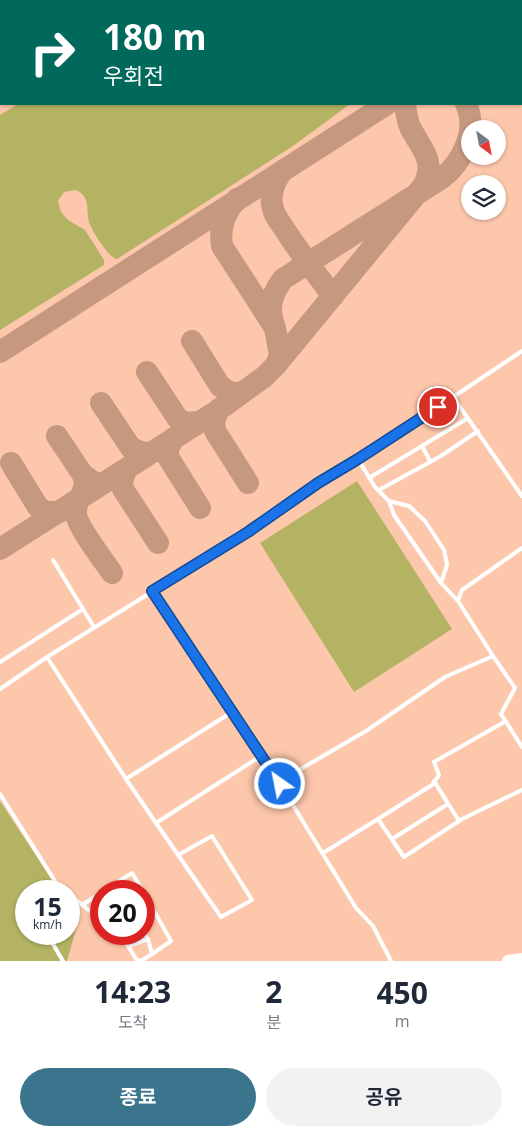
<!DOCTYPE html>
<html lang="ko">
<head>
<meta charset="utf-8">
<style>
  body { margin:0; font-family:"Open Sans","Noto Sans KR",sans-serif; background:#f2f2f3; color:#1f2937; height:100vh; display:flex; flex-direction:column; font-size:19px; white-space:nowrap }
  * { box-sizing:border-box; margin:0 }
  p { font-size:16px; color:#747a83 }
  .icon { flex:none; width:28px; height:28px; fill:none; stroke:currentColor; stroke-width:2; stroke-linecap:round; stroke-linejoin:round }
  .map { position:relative; height:961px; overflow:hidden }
  .side { display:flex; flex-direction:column; background:#fff; flex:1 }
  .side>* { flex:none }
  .top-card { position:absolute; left:0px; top:0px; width:522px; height:105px; box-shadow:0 1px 4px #0004; background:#00695c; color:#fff; overflow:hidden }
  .needle { width:32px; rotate:148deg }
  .tools { position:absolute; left:461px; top:120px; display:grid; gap:10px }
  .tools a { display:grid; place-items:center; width:45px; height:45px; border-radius:50%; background:#fff; box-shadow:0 1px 4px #0004; font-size:25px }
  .speed { position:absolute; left:15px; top:880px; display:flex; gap:10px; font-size:25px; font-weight:700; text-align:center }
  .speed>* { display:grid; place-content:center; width:65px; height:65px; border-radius:50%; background:#fff; box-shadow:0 1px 4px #0004; line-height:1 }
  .speed small { font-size:12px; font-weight:400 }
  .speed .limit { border:8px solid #d22; background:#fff; color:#111 }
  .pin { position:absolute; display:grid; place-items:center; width:42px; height:42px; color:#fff; margin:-21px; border:2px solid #fff; border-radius:50%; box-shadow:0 1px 5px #0007 }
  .me { position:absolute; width:55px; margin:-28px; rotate:327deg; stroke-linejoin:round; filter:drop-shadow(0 0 4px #0008) }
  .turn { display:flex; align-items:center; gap:18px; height:105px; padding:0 20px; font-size:22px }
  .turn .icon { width:65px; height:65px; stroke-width:2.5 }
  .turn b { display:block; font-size:35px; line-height:42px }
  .eta { display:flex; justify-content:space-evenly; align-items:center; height:85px; text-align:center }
  .eta b { font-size:30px; font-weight:700; line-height:35px }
  .action { display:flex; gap:10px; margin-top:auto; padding:10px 20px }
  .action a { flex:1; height:58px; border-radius:30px; background:#3a748d; color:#fff; font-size:20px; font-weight:700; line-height:58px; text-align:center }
  .action a+a { background:#f2f2f3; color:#1f2937 }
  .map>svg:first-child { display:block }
  .green { fill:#b3b363 }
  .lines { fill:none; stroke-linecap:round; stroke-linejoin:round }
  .taxiway { stroke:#c69880; stroke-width:22 }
  .runway { stroke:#c69880; stroke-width:58 }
  .lane { stroke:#fff; stroke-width:4 }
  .primary { stroke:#fff; stroke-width:12 }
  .route-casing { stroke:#114b97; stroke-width:12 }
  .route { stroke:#1a73e8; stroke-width:9 }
</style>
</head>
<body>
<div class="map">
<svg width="522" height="961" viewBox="0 0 522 961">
  <rect width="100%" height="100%" fill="#fdc7ab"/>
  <path class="green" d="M18 104H350L293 146 117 259C109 258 94 234 90 225 85 213 92 197 76 190L64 192 58 201 61 212 68 220 85 230 104 260V265L0 330V115Z
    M357 481 452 629 354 692 260 543Z
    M0 801 52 880 50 884 55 891H26V934H69V914L77 926 67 961H0Z"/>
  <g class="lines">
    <path class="taxiway" d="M397 0 398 1
      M466 0 467 1
      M284 170C274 180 269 195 273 209 275 217 281 223 285 230 300 253 316 274 333 296
      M274 325C267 308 272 293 283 279L442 178C463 162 478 129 466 104
      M192 341 220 386 231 393H242
      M0 352 387 104
      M276 365 424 185C436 159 421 149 410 127 407 120 406 112 405 104
      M147 372 178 419 186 423 198 422
      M101 403 131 448 143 453 153 452
      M219 409 214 421 215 431 248 483
      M57 436 83 475 95 483
      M174 438 168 448V457L200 508
      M11 463 38 507 46 512H59
      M127 468 122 481 123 489 158 543
      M83 475C89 493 75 497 76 513 76 525 104 561 112 573
      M0 549 217 411 264 377 276 365 280 355 275 328 222 246C219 228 225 212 237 199"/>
    <path class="runway" d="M105 1 107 0
      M0 69 1 68"/>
    <path class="lane" d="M453 397 522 351
      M422 446 430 461
      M358 459 375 487 389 501
      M369 478 468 418
      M379 490 441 456 478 431
      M53 560 94 627
      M441 583 394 515 389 501 409 506 425 521 444 550 447 565 441 583 458 601
      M152 591 280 784
      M493 656 515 688 501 714 522 747
      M0 662 83 609
      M0 689 47 657
      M232 712 126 779 156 823 261 756
      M126 779 47 657 248 532 318 483 358 459 453 397 522 496
      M434 781 459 821
      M0 794 58 886 65 891
      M378 819 432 785 439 775 434 762 506 721
      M156 823 221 917 252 900 212 836 178 855
      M392 839 448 804
      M323 853 378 819 404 857 462 819 522 790
      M115 884 119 891
      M103 891 132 873 143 891
      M144 893 171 941 152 954
      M69 894 101 920
      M96 896 101 905
      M82 905 101 893
      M144 933 148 939
      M47 934 63 961
      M118 934 128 946 136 959 141 961 152 954 148 939 128 946
      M391 961 373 926 356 908 280 784 287 777 366 731 445 677 493 656 458 601 462 590 522 548"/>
    <path class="primary" d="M508 961 522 959"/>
  </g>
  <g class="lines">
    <g class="route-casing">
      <path id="route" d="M280 784 152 591 248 532 318 483 358 459 438 407"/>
    </g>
    <use href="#route" class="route"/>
  </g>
</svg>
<div class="tools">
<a><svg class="needle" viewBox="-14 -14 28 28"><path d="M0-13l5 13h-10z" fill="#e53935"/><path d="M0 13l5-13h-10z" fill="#747a83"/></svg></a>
<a><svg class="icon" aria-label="layers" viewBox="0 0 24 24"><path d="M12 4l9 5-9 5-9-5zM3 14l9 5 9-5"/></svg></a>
</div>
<div class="speed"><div>15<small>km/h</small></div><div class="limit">20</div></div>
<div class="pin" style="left:438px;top:407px;background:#d93025"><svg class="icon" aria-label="arrive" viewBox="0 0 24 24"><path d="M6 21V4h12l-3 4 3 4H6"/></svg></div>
<svg class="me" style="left:280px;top:784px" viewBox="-20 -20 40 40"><circle r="17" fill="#1a73e8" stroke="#fff" stroke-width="3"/><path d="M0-11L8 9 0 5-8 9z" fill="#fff"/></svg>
<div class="top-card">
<div class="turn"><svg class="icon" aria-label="right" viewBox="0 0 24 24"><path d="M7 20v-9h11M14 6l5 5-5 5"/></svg><div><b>180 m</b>우회전</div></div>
</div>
</div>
<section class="side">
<div class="eta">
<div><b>14:23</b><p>도착</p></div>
<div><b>2</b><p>분</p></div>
<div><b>450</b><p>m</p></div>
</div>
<div class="action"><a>종료</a><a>공유</a></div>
</section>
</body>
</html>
